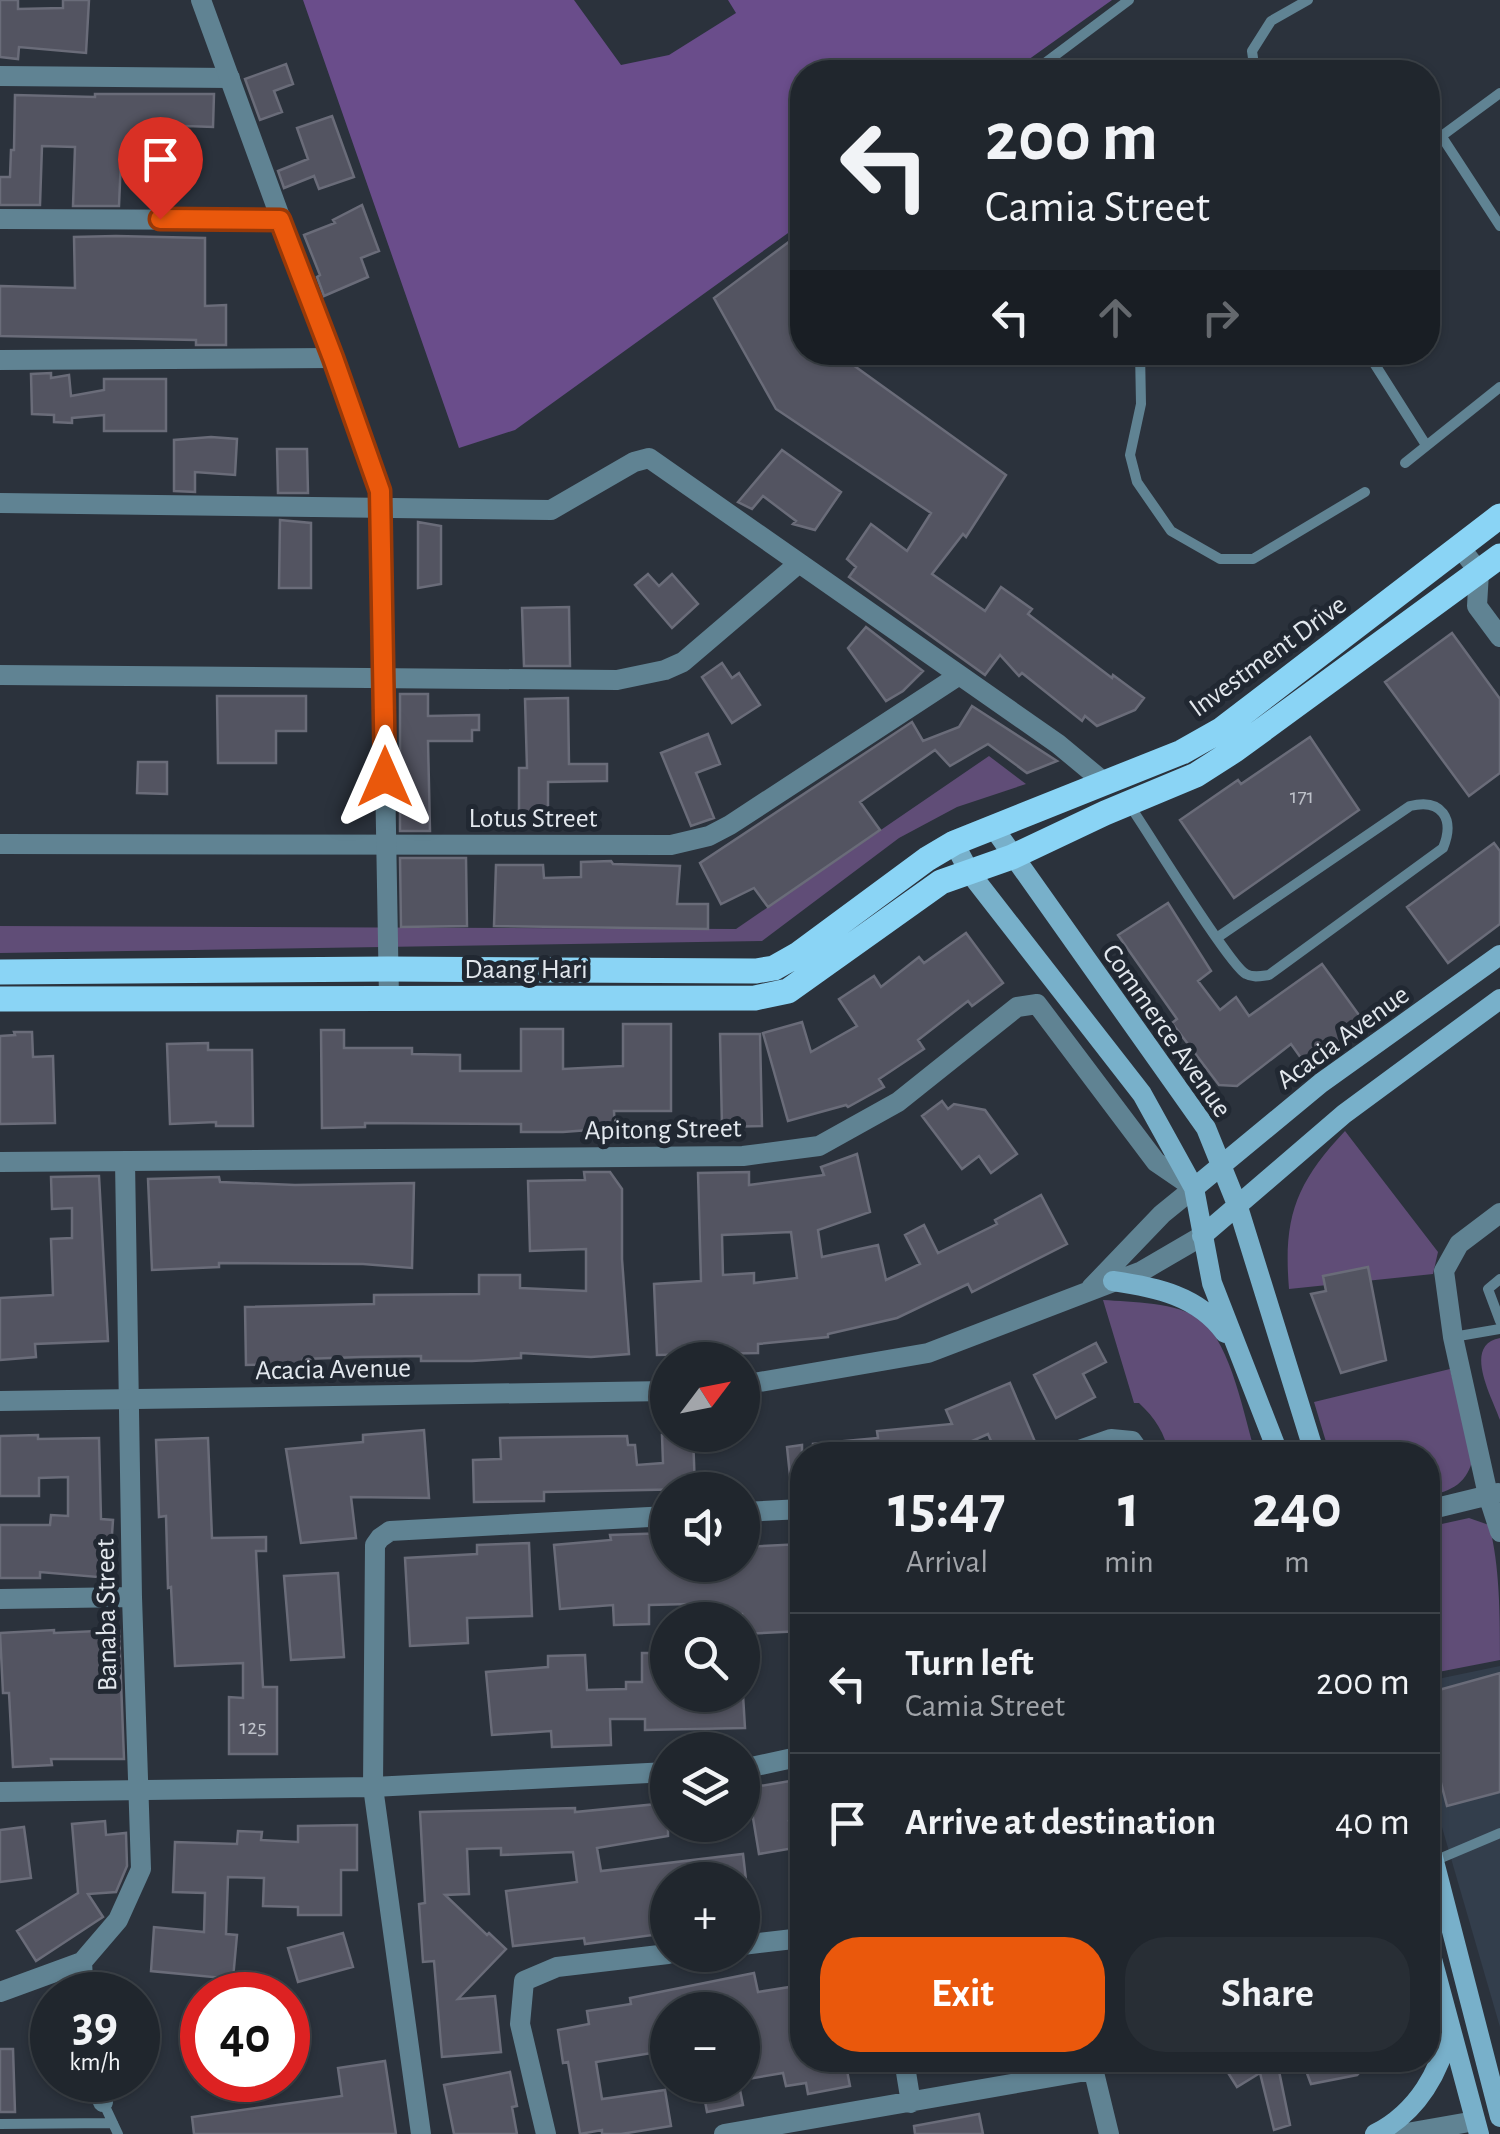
<!DOCTYPE html>
<html lang="en">
<head>
<meta charset="utf-8">
<style>
  body { margin:0; font-family:"Alegreya Sans",sans-serif; background:#282e35; color:#f1f3f6; height:100vh; display:flex; flex-direction:column; font-size:38px; white-space:nowrap }
  * { box-sizing:border-box; margin:0 }
  p { font-size:32px; color:#a2a5aa }
  .icon { flex:none; width:55px; height:55px; fill:none; stroke:currentColor; stroke-width:2; stroke-linecap:round; stroke-linejoin:round }
  .map { position:relative; flex:1; overflow:hidden }
  .details { position:absolute; left:790px; top:1442px; width:650px; height:630px; display:flex; flex-direction:column; background:#20262d; border-radius:40px; box-shadow:0 2px 8px #0004,0 0 0 2px #3d4349 }
  .details>* { flex:none }
  .hud { position:absolute; left:790px; top:60px; width:650px; height:305px; border-radius:40px; box-shadow:0 2px 8px #0004,0 0 0 2px #3d4349; background:#20262d; color:#f1f3f6; overflow:hidden }
  .needle { width:65px; rotate:58deg }
  .controls { position:absolute; left:650px; top:1342px; display:grid; gap:20px }
  .controls a { display:grid; place-items:center; width:110px; height:110px; border-radius:50%; background:#20262d; box-shadow:0 2px 8px #0004,0 0 0 2px #3d4349; font-size:50px }
  .speed { position:absolute; left:30px; top:1972px; display:flex; gap:20px; font-size:50px; font-weight:700; text-align:center }
  .speed>* { display:grid; place-content:center; width:130px; height:130px; border-radius:50%; background:#20262d; box-shadow:0 2px 8px #0004,0 0 0 2px #3d4349; line-height:1 }
  .speed small { font-size:25px; font-weight:400 }
  .speed .limit { border:15px solid #d22; background:#fff; color:#111 }
  .pin { position:absolute; display:grid; place-items:center; width:85px; height:85px; color:#fff; margin:-102px -42px; border-radius:50% 50% 50% 0; rotate:-45deg; box-shadow:0 0 10px #0007 }
  .pin .icon { rotate:45deg }
  .me { position:absolute; width:110px; margin:-55px; rotate:0deg; stroke-linejoin:round; filter:drop-shadow(0 0 8px #0008) }
  .turn { display:flex; align-items:center; gap:35px; height:210px; padding:0 30px; font-size:45px }
  .turn .icon { width:130px; height:130px; stroke-width:2.5 }
  .turn b { display:block; font-size:70px; line-height:85px }
  .lanes { display:flex; align-items:center; height:95px; padding:0 30px; background:#0003; justify-content:center; gap:50px; direction:ltr }
  .lanes .off { opacity:.35 }
  .eta { display:flex; justify-content:space-evenly; align-items:center; height:170px; text-align:center }
  .eta b { font-size:60px; font-weight:700; line-height:70px }
  .action { display:flex; gap:20px; margin-top:auto; padding:20px 30px }
  .action a { flex:1; height:115px; border-radius:40px; background:#ea580c; color:#fff; font-size:40px; font-weight:700; line-height:115px; text-align:center }
  .action a+a { background:#282e35; color:#f1f3f6 }
  ul { padding:0; list-style:none }
  li { display:flex; align-items:center; gap:30px; height:140px; padding:0 30px; border-top:2px solid #3d4349 }
  li div { flex:1 }
  li b { display:block; font-size:38px }
  li em { font-style:normal }
  .map>svg:first-child { display:block }
  .built { fill:#333e4c }
  .green { fill:#604d77 }
  .forest { fill:#6a4d8b }
  .building { fill:#535461; stroke:#6a6c79; stroke-width:2.5; fill-rule:evenodd }
  .lines { fill:none; stroke-linecap:round; stroke-linejoin:round }
  .service { stroke:#608393; stroke-width:10 }
  .minor { stroke:#608393; stroke-width:20 }
  .tertiary { stroke:#608393; stroke-width:20 }
  .secondary { stroke:#78b0ca; stroke-width:20 }
  .primary { stroke:#8ad4f5; stroke-width:25 }
  .route-casing { stroke:#983908; stroke-width:25 }
  .route { stroke:#ea580c; stroke-width:18 }
  .labels { text-anchor:middle; stroke-width:10; stroke-linejoin:round; paint-order:stroke }
  .number-label { font-size:22px; fill:#bec2ca }
  .street-label { font-size:28px; fill:#e2e7ed; stroke:#212832 }
</style>
</head>
<body>
<div class="map">
<svg width="1500" height="2134" viewBox="0 0 1500 2134">
  <rect width="100%" height="100%" fill="#2b323c"/>
  <path class="built" d="M1500 1666V2027L1428 1779V1681Z"/>
  <path class="green" d="M989 756 1026 784 957 807 899 838 762 941 0 953V926L736 929Z
    M1345 1131 1438 1252 1433 1274 1289 1289C1283 1217 1296 1183 1345 1131Z
    M1103 1300C1131 1302 1178 1302 1201 1320 1232 1345 1244 1418 1256 1455H1169C1165 1433 1155 1418 1139 1403H1134Z
    M1500 1338V1420C1492 1397 1462 1345 1500 1338Z
    M1450 1369 1473 1457C1468 1483 1452 1491 1428 1496V1455H1330L1314 1402Z
    M1469 1518 1489 1525C1500 1565 1500 1618 1500 1660L1428 1674V1527Z"/>
  <path class="forest" d="M303 0H574L621 65 669 55 736 13 728 0H1112L1011 72H802V223L515 430 459 448Z"/>
  <path class="building" d="M0 0H18V9L63 8V0H89L86 53 19 47 18 59 0 57Z
    M286 64 293 84 274 91 282 112 260 120 245 79Z
    M95 94H214L213 127 186 126 185 160 121 159 119 206H73L75 147 42 146 40 205H0V177H10L11 150H14L15 95 95 97Z
    M332 116 354 177 319 189 314 176 284 188 278 171 308 159 297 128Z
    M362 205 379 251 361 258 368 277 324 296 317 277 320 275 304 235 335 223 333 220Z
    M802 232V352H835L1006 475 966 537 963 534 932 574 985 611 1001 587 1032 609 1028 614 1112 678 1113 675 1144 698 1135 710 1097 726 1085 716 1082 721 1022 673 1019 676 1000 655 985 675 849 577 856 567 847 559 871 524 907 551 931 513 776 409 714 298Z
    M116 236 205 238V306L226 305V345H196V340L0 336V286L75 288 74 237Z
    M51 373V378L69 375 71 396 104 390V379H166V431H104V415L72 418V423L54 422V415L32 414 31 374Z
    M211 437 237 439 235 475 195 472V492L174 491V440Z
    M277 449H307L308 493H278Z
    M782 450 841 492 815 530 793 524 796 521 763 496 752 509 738 502Z
    M280 520 311 523V588H279Z
    M418 522 441 526V584L418 588Z
    M648 574 659 586 672 574 698 604 672 628 635 585Z
    M569 607 570 666H524L522 608Z
    M866 627 923 671 903 691 886 701 848 648Z
    M1452 633 1500 699V773L1469 796 1385 682Z
    M722 663 732 678 739 673 760 705 732 723 702 677Z
    M400 694H428V716L479 715V730H472V741H428L430 831H400Z
    M217 696H306V731H276V763H218Z
    M568 698 569 764H607V781L548 782V808H538V825H519V768H527L525 699Z
    M972 706 1057 761 1027 773 988 744 950 766 935 750 860 802 880 830 768 907 754 888 721 904 700 863 912 722 923 741 959 727Z
    M708 734 720 764 696 773 714 818 691 826 661 753Z
    M1310 737 1359 810 1234 898 1180 820 1238 780 1241 784Z
    M138 762H167V794L137 793Z
    M1494 843 1500 851V924L1448 963 1407 907Z
    M400 858H466L467 926 401 927Z
    M611 861 613 864 680 866 677 904H708V929L494 926 496 865H543L544 878 581 877V862Z
    M1168 903 1211 971 1198 981 1220 1010 1236 997 1249 1016 1322 964 1364 1022 1306 1065 1291 1044 1237 1086 1219 1085 1172 1023 1177 1019 1118 935Z
    M966 933 1003 983 972 1006 968 1001 918 1040 924 1049 879 1079 884 1087 848 1107 846 1105 788 1121 763 1033 802 1022 811 1052 857 1026 839 999 874 976 881 987 919 957 924 963Z
    M623 1024H671V1111H614L615 1128 563 1132H521V1124L365 1123V1127L322 1128 321 1030H344V1048H412V1054L460 1055V1071H521V1029H563V1069L623 1066Z
    M14 1032H32L33 1057 53 1056 55 1123 0 1124V1036L15 1035Z
    M720 1034H760L762 1126 722 1127Z
    M208 1043V1050H252L253 1126H216V1122L170 1124 167 1044Z
    M942 1101 948 1109 954 1104 985 1110 1017 1154 991 1173 979 1156 962 1169 922 1116Z
    M857 1154 870 1212 818 1230 822 1257 878 1245 886 1280 920 1264 905 1235 924 1225 938 1253 997 1224 995 1220 1041 1195 1067 1244 972 1292 968 1284 897 1318 828 1334V1337L758 1344V1353L657 1355 654 1284 701 1281 698 1173 749 1172V1185L824 1175 821 1167ZM791 1232 797 1278 754 1283V1273L723 1275 722 1235Z
    M584 1172H610L622 1189V1259L629 1354 591 1357 521 1353V1358L472 1361H421V1356L361 1357 303 1359V1364L246 1365 245 1307 374 1304V1295L479 1294V1275H520V1288L586 1291V1249L530 1251 528 1181 585 1180Z
    M99 1176 108 1341 35 1344 36 1357 0 1360V1298L53 1295 51 1239 72 1238V1208L52 1209 51 1177Z
    M219 1177 220 1182 295 1185 414 1183 412 1268 363 1264 219 1263V1267L152 1270 148 1179Z
    M1368 1267 1386 1360 1341 1373 1311 1294 1326 1291 1323 1276Z
    M1096 1343 1106 1362 1083 1374 1095 1397 1056 1418 1034 1375Z
    M1010 1383 1036 1444 1011 1455H997L988 1434 947 1452V1455H813V1444L878 1438 877 1431 952 1424 946 1410Z
    M424 1430 429 1498 351 1497 356 1538 301 1543 286 1449 363 1442V1435Z
    M38 1435V1439L99 1438 101 1519 113 1520 109 1578 40 1572V1578H0V1525H50L51 1515 68 1516V1477L39 1478V1496H0V1436Z
    M662 1435H693L695 1489 544 1492V1501L474 1502 473 1460 501 1459 500 1438 627 1436 628 1445H635L637 1465 663 1463Z
    M208 1438 212 1538 266 1537V1551H256L263 1687H277V1754H229V1697L243 1698V1663L175 1666 171 1587 168 1588 166 1516 159 1517 156 1440Z
    M802 1445V1494L792 1495 787 1447Z
    M668 1533V1565H742V1547L802 1544V1631L742 1634V1614L688 1616V1604L649 1605V1624L614 1625 613 1605 560 1609 554 1545 611 1540 610 1535Z
    M529 1543 532 1616 467 1618 468 1643 410 1646 405 1558 477 1554V1545Z
    M338 1573 344 1657 291 1660 284 1576Z
    M54 1630V1633L119 1630 124 1759H51L52 1765 13 1767 9 1693H3L0 1633Z
    M642 1653H668V1695H743L745 1728 645 1730V1719H610L611 1745 552 1747 551 1731 492 1735 486 1672 548 1667V1656L585 1655 587 1690 626 1689V1682H642Z
    M1500 1673V1792L1447 1806 1428 1733V1693Z
    M802 1779V1819L789 1821 794 1848 759 1854 748 1788Z
    M668 1803V1836L597 1848 601 1871 743 1854 746 1880H668V1933L585 1944 584 1938 513 1946 506 1891 577 1882 573 1852 501 1855V1848L467 1849 469 1894 445 1895 487 1935 489 1933 506 1949 458 1999 495 1996 501 2052 442 2057 434 1961 423 1962 419 1904 425 1903 420 1812 575 1808V1812Z
    M105 1821 106 1835 126 1833 127 1866 116 1892 88 1894 103 1917 36 1961 17 1931 78 1893 72 1824Z
    M357 1825V1870H341V1915H298V1907L263 1906 264 1878 228 1877 226 1934 237 1935 233 1979 151 1971 154 1927 204 1932 205 1893 173 1892 175 1842 237 1844 238 1831 262 1832 261 1840 298 1842V1826Z
    M24 1827 31 1878 0 1882V1830Z
    M343 1933 353 1967 298 1982 288 1948Z
    M754 1973 758 1992 802 1985V2060H845L850 2086 808 2094 806 2083 786 2086 783 2073 742 2080V2010H668V2046L657 2048 658 2052 596 2062 602 2099 665 2090 671 2126 621 2134H602V2130L580 2134 568 2062 563 2063 558 2030 589 2024 587 2011 631 2004 630 1998Z
    M0 2049H13L15 2112H0Z
    M1220 2060H1281L1274 2064 1279 2071 1290 2125 1274 2130 1260 2073 1237 2087Z
    M1302 2060H1371L1357 2075 1311 2084Z
    M385 2061 396 2134H194L192 2117 342 2096 338 2068Z
    M510 2072 517 2106 512 2107 517 2134H454L444 2085Z
    M702 2085H739L743 2105 707 2112Z
    M979 2114 983 2134H915L914 2126Z"/>
  <g class="lines">
    <path class="service" d="M1045 63 1129 0
      M1255 72 1252 51 1271 21 1308 0
      M1442 137 1500 226
      M1428 146 1500 93
      M1140 352 1141 404 1130 455 1137 482 1171 531 1220 559H1253L1365 492
      M1367 352 1426 445
      M1405 463 1500 387
      M1131 802 1134 812C1151 837 1230 966 1246 974 1253 978 1261 976 1269 975L1443 848C1455 819 1442 798 1410 806L1218 937
      M1500 1279 1488 1289 1500 1321
      M1453 1337 1500 1329
      M1434 1861 1500 1833
      M103 2102 118 2134
      M0 2124 113 2123"/>
    <path class="minor" d="M0 76 230 78
      M0 219 280 220
      M0 360 333 358
      M0 503 551 510 634 462 649 458 1058 744 1105 783
      M1460 547 1479 572 1477 606 1500 637
      M0 675 617 680 665 670 683 662 798 564
      M0 844 671 845 709 836 730 825 958 676
      M0 1162 743 1156 819 1146 898 1102 1017 1007 1037 1004 1156 1162 1194 1188
      M1500 1213 1459 1244 1444 1271 1453 1337 1488 1495 1500 1532
      M1065 1455 1111 1439 1132 1441 1142 1455
      M1428 1510 1498 1493
      M742 1512 802 1509
      M0 1599 132 1597
      M742 1769 802 1756
      M0 1792 373 1787 668 1772
      M742 1945 802 1938
      M82 1962 84 1995
      M0 1992 82 1962 118 1920 141 1869 132 1597 125 1161
      M904 2060 911 2103
      M1091 2060 1109 2134
      M97 2080 103 2102
      M421 2134 373 1787 375 1545 380 1538 390 1531 668 1516
      M546 2134 520 2024 524 1981 557 1967 668 1954
      M724 2134 1092 2070"/>
    <path class="tertiary" d="M201 0 380 491 389 999
      M1091 1288 1162 1214 1194 1188
      M742 1385 928 1353 1142 1271 1202 1236
      M0 1401 668 1391
      M1401 2134 1475 2121"/>
    <path class="secondary" d="M993 827 1206 1128 1238 1207 1315 1455
      M954 843 970 873 1142 1094 1194 1188 1212 1283 1279 1455
      M1194 1188 1321 1083 1500 955
      M1202 1236 1344 1114 1500 999
      M1113 1281C1155 1287 1199 1296 1225 1333
      M1428 1838 1500 2117
      M1428 1944 1479 2134
      M1375 2134C1418 2112 1441 2071 1450 2026"/>
    <path class="primary" d="M0 972 388 969 756 971 774 968 797 955 927 859 954 843 1182 752 1221 730 1500 516
      M0 999 755 998 788 991 941 882 1012 857 1105 813 1196 775 1235 750 1500 556"/>
  </g>
  <g class="lines">
    <g class="route-casing">
      <path id="route" d="M160 219 280 220 333 358 380 491 385 777"/>
    </g>
    <use href="#route" class="route"/>
  </g>
  <g class="labels">
    <g class="number-label">
      <text x="1302" y="803">171</text>
      <text x="253" y="1734">125</text>
    </g>
    <g class="street-label">
      <text transform="translate(1267 655) rotate(-36)" y="10">Investment Drive</text>
      <text x="533" y="827">Lotus Street</text>
      <text x="526" y="978">Daang Hari</text>
      <text transform="translate(1168 1030) rotate(55)" y="10">Commerce Avenue</text>
      <text transform="translate(1342 1036) rotate(-36)" y="10">Acacia Avenue</text>
      <text transform="translate(663 1128) rotate(-1)" y="10">Apitong Street</text>
      <text transform="translate(333 1368) rotate(-1)" y="10">Acacia Avenue</text>
      <text transform="translate(105 1615) rotate(-91)" y="10">Banaba Street</text>
    </g>
  </g>
</svg>
<div class="controls">
<a><svg class="needle" viewBox="-14 -14 28 28"><path d="M0-13l5 13h-10z" fill="#e53935"/><path d="M0 13l5-13h-10z" fill="#a2a5aa"/></svg></a>
<a><svg class="icon" aria-label="sound" viewBox="0 0 24 24"><path d="M4 9h4l5-4v14l-5-4H4zM17 9q2 3 0 6"/></svg></a>
<a><svg class="icon" aria-label="search" viewBox="0 0 24 24"><circle cx="10" cy="10" r="6"/><path d="M15 15l6 6"/></svg></a>
<a><svg class="icon" aria-label="layers" viewBox="0 0 24 24"><path d="M12 4l9 5-9 5-9-5zM3 14l9 5 9-5"/></svg></a>
<a>+</a>
<a>−</a>
</div>
<div class="speed"><div>39<small>km/h</small></div><div class="limit">40</div></div>
<div class="pin" style="left:160px;top:219px;background:#d93025"><svg class="icon" aria-label="arrive" viewBox="0 0 24 24"><path d="M6 21V4h12l-3 4 3 4H6"/></svg></div>
<svg class="me" style="left:385px;top:777px" viewBox="-20 -20 40 40"><path d="M0-17L14 15 0 8-14 15z" fill="#ea580c" stroke="#fff" stroke-width="4"/></svg>
<div class="hud">
<div class="turn"><svg class="icon" aria-label="left" viewBox="0 0 24 24"><path d="M17 20v-9H6M10 6l-5 5 5 5"/></svg><div><b>200 m</b>Camia Street</div></div>
<div class="lanes"><svg class="icon" aria-label="left" viewBox="0 0 24 24"><path d="M17 20v-9H6M10 6l-5 5 5 5"/></svg><svg class="icon off" aria-label="ahead" viewBox="0 0 24 24"><path d="M12 20V5M6 11l6-6 6 6"/></svg><svg class="icon off" aria-label="right" viewBox="0 0 24 24"><path d="M7 20v-9h11M14 6l5 5-5 5"/></svg></div>
</div>
<section class="details">
<div class="eta">
<div><b>15:47</b><p>Arrival</p></div>
<div><b>1</b><p>min</p></div>
<div><b>240</b><p>m</p></div>
</div>
<ul>
<li><svg class="icon" aria-label="left" viewBox="0 0 24 24"><path d="M17 20v-9H6M10 6l-5 5 5 5"/></svg><div><b>Turn left</b><p>Camia Street</p></div><em>200 m</em></li>
<li><svg class="icon" aria-label="arrive" viewBox="0 0 24 24"><path d="M6 21V4h12l-3 4 3 4H6"/></svg><div><b>Arrive at destination</b></div><em>40 m</em></li>
</ul>
<div class="action"><a>Exit</a><a>Share</a></div>
</section>
</div>
</body>
</html>
